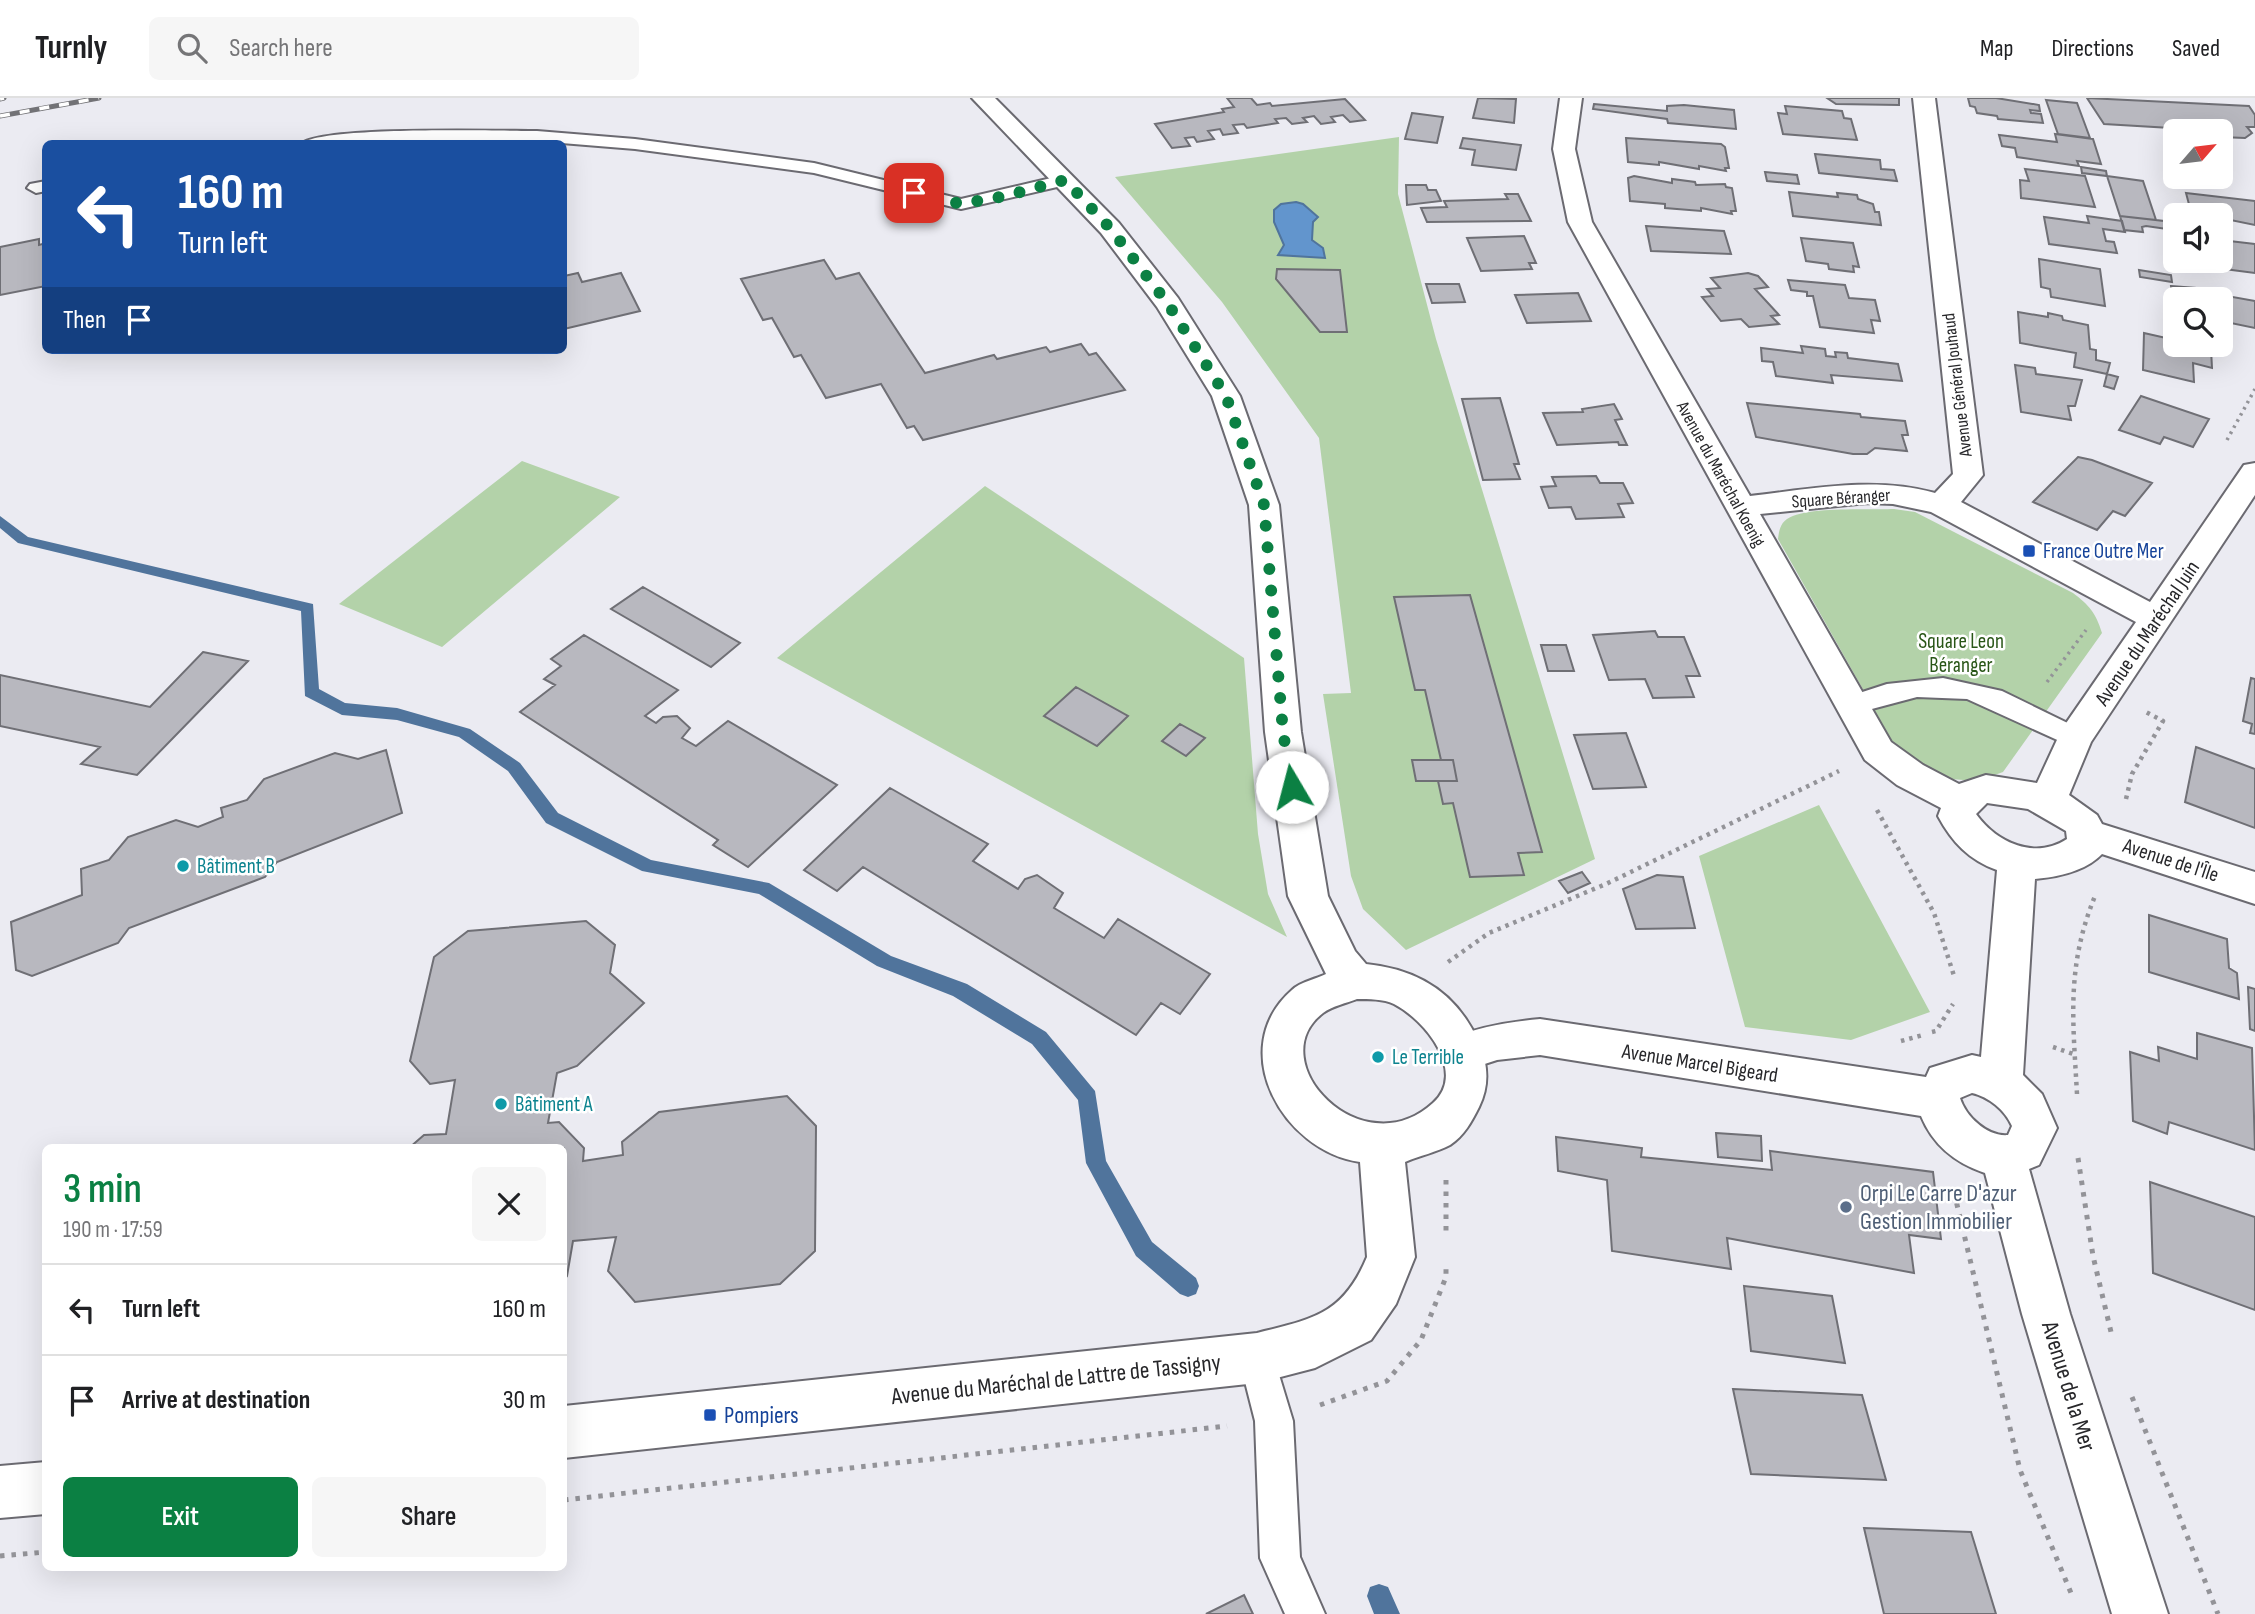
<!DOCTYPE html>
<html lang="en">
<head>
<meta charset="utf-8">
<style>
  body { margin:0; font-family:"Sofia Sans Condensed",sans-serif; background:#f6f6f6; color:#202124; height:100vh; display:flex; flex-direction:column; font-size:26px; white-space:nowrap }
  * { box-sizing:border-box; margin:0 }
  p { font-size:23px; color:#757577 }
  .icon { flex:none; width:38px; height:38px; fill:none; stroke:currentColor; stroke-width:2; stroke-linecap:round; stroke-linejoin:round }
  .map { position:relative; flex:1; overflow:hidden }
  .details { position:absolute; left:42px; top:1046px; width:525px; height:427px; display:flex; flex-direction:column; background:#fff; border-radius:10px; box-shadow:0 7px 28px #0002 }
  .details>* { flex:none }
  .hud { position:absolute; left:42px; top:42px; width:525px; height:214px; border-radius:10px; box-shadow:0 7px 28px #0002; background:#1a4fa0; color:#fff; overflow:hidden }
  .needle { width:46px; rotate:62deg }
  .buttons { position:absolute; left:2163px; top:21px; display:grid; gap:14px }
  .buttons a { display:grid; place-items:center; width:70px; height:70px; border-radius:10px; background:#fff; box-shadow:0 7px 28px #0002; font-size:35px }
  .pin { position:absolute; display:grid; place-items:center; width:60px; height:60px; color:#fff; margin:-30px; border-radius:14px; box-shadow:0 4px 10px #0006 }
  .me { position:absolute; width:77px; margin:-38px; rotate:352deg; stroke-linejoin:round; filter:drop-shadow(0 0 5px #0008) }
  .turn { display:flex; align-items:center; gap:24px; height:147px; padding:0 21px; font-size:32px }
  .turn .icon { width:91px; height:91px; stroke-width:2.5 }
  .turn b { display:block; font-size:49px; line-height:60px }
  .then { display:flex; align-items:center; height:66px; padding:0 21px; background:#0003; gap:14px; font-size:26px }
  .round { display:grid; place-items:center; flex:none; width:74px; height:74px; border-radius:10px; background:#f6f6f6 }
  .summary { display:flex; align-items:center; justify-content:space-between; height:119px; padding:0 21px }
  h1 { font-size:42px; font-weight:600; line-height:52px; color:#0b8043 }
  .button { display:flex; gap:14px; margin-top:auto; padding:14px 21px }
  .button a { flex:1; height:80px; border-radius:10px; background:#0b8043; color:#fff; font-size:28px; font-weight:600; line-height:80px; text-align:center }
  .button a+a { background:#f6f6f6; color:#202124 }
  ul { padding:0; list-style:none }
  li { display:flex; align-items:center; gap:21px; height:91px; padding:0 21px; border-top:2px solid #e0e0e0 }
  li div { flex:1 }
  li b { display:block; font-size:26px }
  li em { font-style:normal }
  header { display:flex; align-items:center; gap:42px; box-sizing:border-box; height:98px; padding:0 35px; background:#fff; border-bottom:2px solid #e0e0e0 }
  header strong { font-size:33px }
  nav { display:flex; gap:38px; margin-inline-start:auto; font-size:24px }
  .search { width:490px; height:63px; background:#f6f6f6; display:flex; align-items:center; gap:18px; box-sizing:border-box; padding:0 24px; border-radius:10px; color:#757577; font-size:26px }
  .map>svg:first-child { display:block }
  .green { fill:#b3d2a9 }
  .water { fill:#6295cd; stroke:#50749c; stroke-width:2 }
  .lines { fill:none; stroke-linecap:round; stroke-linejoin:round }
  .stream { fill:#50749c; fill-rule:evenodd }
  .building { fill:#b8b8bf; stroke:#6f6f75; stroke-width:2 }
  .lane-casing { stroke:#6b6a71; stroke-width:4 }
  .street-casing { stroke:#6b6a71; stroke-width:4 }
  .secondary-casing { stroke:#6b6a71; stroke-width:4 }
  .path-far2 { stroke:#939398; stroke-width:3.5; stroke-dasharray:2.5 4.5; stroke-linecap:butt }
  .path-far1 { stroke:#939398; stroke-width:4.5; stroke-dasharray:3.5 5; stroke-linecap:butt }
  .path { stroke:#939398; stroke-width:5; stroke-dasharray:4.5 7; stroke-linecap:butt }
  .lane { fill:#fff; fill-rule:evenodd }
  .street { fill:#fff; fill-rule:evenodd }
  .secondary { fill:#fff; fill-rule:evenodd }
  .rail-casing { stroke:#727276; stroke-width:5 }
  .rail { stroke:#fff; stroke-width:3.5; stroke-dasharray:10; stroke-linecap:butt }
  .route { stroke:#0b8043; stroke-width:12; stroke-dasharray:0 21.6 }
  .transit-dot { fill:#1a4fb4; stroke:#fff; stroke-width:2.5 }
  .culture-dot { fill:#0f9aa8; stroke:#fff; stroke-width:2.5 }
  .service-dot { fill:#5c6f8a; stroke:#fff; stroke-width:2.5 }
  .labels { text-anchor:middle; stroke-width:5; stroke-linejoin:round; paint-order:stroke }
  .far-street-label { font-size:18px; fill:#27272a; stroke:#fff }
  .transit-label { font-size:21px; fill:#164399; stroke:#fff; text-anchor:start }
  .street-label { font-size:21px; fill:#27272a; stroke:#fff }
  .park-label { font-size:21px; fill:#295617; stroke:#fff }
  .culture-label { font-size:21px; fill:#0d838f; stroke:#fff; text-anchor:start }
  .near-service-label { font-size:24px; fill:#4e5e75; stroke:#fff; text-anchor:start }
  .near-street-label { font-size:24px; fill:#27272a; stroke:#fff }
  .near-transit-label { font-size:24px; fill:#164399; stroke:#fff; text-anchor:start }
</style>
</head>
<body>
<header>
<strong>Turnly</strong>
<div class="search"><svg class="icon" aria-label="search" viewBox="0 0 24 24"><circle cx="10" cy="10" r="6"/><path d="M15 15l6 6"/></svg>Search here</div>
<nav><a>Map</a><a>Directions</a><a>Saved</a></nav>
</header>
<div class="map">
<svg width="2255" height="1516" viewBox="0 0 2255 1516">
  <rect width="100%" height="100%" fill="#ebebf2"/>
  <path class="green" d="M1399 39 1398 96 1436 241 1595 761 1406 852 1363 811 1351 778 1323 596 1351 595 1319 340 1222 204 1115 79Z
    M522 363 620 399 442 549 339 506Z
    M985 388 1244 560 1258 736 1268 796 1287 839 777 560Z
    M1894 411 1915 414 2073 495C2089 507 2096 515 2102 535L2003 674 1978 683 1950 681 1900 657 1778 441C1779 433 1780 426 1787 421 1806 408 1869 412 1894 411Z
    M1819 707 1930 914 1851 942 1745 929 1699 758Z"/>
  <path class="water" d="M1296 104 1303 106 1318 119 1313 124 1312 142 1323 150 1325 160 1278 157 1284 147 1274 124V112L1281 106Z"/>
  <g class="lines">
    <path class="stream" d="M0 418 28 439 313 506 319 591 345 605 397 610 470 631 520 665 558 715 651 762 769 785 891 858 967 886 1046 934 1095 993 1106 1063 1152 1144 1196 1180 1199 1188 1196 1196 1188 1199 1180 1196 1136 1158 1086 1065 1078 1002 1032 946 953 898 877 868 759 796 642 773 546 725 508 673 459 639 397 622 342 617 305 598 301 513 18 445 0 430Z
      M1379 1486 1388 1489 1400 1516H1374L1367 1498 1370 1489Z"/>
  </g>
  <path class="building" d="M1227 0H1251L1257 7 1270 5 1272 8 1345 1 1365 22 1350 24 1343 17 1331 19 1335 24 1321 26 1314 18 1303 20 1307 24 1292 26 1286 20 1275 21 1278 25 1247 30 1244 26 1233 27 1238 35 1223 37 1220 31 1208 33 1214 41 1197 44 1194 39 1185 40 1190 48 1172 50 1155 26 1224 14 1222 11 1234 9Z
    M1478 0 1516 1 1514 25 1473 20Z
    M1827 0H1899V7L1836 6Z
    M1968 0H1996L2039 7 2040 13 2030 12 2031 15 2041 16 2043 25 1998 21 1997 18 1977 15 1975 9 1970 8Z
    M2087 0 2249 8 2255 17V29H2247L2252 35 2245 40 2221 39V33L2104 26Z
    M2046 2 2077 5 2090 40 2058 36Z
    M1594 6 1667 13V8L1684 7 1734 12 1736 31 1668 25 1667 21 1593 11Z
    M1785 8 1842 13 1844 20 1851 21 1857 42 1783 36 1778 15 1787 16Z
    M1412 15 1443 19 1437 45 1405 41Z
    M2055 36 2093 41 2101 66 2077 63 2079 68 2017 59 2015 50 2002 48 1999 37 2057 44Z
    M1463 40 1521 47 1516 72 1472 67 1475 52 1460 50Z
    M1626 40 1721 46 1725 49 1729 70H1725L1726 73 1699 68V71L1659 64V67L1628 64Z
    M1815 56 1880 62 1881 71 1894 72 1897 83 1819 75Z
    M2081 69 2106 73 2107 78 2082 75Z
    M2025 71 2085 78 2095 109 2021 100 2020 82 2029 83Z
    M1765 74 1797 77 1799 86 1767 83Z
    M1634 78 1672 85V81L1695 84 1696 87 1725 86 1726 89 1732 90 1736 113H1731L1732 116 1701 110V113L1665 110V106L1630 103 1628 80Z
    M2107 78 2143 83 2156 122 2120 118Z
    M1406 87H1426L1428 92H1436L1441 103 1407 107Z
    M1789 94 1838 99 1837 95 1857 97 1858 101 1873 106 1875 114H1879L1881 127 1793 118Z
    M2186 95 2255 103V127L2191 114Z
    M1505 96H1518L1531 123 1427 124 1421 110 1447 109 1444 103 1508 101Z
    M2087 118 2122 123 2125 134 2103 131 2106 143 2114 144 2117 155 2049 146 2044 119 2089 125Z
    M2120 118 2164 123 2167 131 2146 128 2142 129 2143 134 2124 132Z
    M1646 128 1724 133 1731 156 1651 153Z
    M1524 138 1536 165H1529L1532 171 1481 173 1467 140Z
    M1801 140 1853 145 1859 169 1853 168 1854 174 1829 171 1828 166 1806 163Z
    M39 141V147L46 145V188L0 197V149Z
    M2221 142 2255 146V175L2186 166 2185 163H2221Z
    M2039 161 2100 171 2105 208 2051 199 2050 191 2041 189Z
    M824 162 836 181 859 175 925 275 994 257 997 261 1046 249 1050 254 1081 246 1089 257 1096 255 1125 292 923 342 914 328 907 330 881 286 826 300 801 257 794 259 772 220 763 222 741 181Z
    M1277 171 1340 172 1347 234H1320L1276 181Z
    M2139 172 2171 177 2172 184 2140 179Z
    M578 175 582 184 621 175 640 213 564 231V178Z
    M1748 175 1758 178 1768 189 1755 191 1779 217 1771 218 1779 226 1749 229 1741 221 1721 223 1702 199 1713 198 1707 191 1720 190 1711 180Z
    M1788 182 1845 187 1849 200 1875 202 1880 223 1871 222 1874 235 1820 229 1813 198H1807V194L1791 192Z
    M1426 186H1459L1465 204 1432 205Z
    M2171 188 2209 191 2210 195 2255 203V230L2221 223V201H2175L2174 215Z
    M1578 195 1591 223 1527 225 1515 197Z
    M2018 214 2048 219V215L2062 218 2063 222 2088 227 2090 251 2096 252V262L2110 265 2107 276 2074 269 2076 255 2020 245Z
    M2144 235 2175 242V247H2197L2211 251 2212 270 2193 265 2194 284 2143 272Z
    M1801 248 1825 251 1826 258 1836 259 1835 254 1847 255 1848 260 1898 266 1902 283 1831 277 1833 285 1776 278 1773 264 1762 263 1761 250 1803 255Z
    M2015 267 2035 270 2036 276 2082 282 2075 308H2068L2071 322 2021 314Z
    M2107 276 2118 279 2114 291 2104 288Z
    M2141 298 2209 321 2193 349 2164 339 2160 346 2119 332Z
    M1500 300 1519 366H1514L1520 381 1483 382 1462 301Z
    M1747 305 1860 316 1861 319 1905 323 1908 337H1902L1907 353 1875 350 1867 356H1853L1756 339Z
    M1614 306 1622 321 1615 322 1627 347H1619L1618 344 1557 347 1543 315 1583 314 1582 311Z
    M2078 359 2092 362 2152 385 2125 418 2113 413 2097 432 2033 404Z
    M1596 378 1600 385H1623L1633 405 1618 406 1624 419 1576 421 1571 409 1549 410 1541 389 1556 388 1552 379Z
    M643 489 740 545 711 569 611 511Z
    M1470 497 1542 754 1518 755 1524 777 1470 779 1453 705 1443 706 1438 683H1457L1453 662H1441L1425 592H1415L1394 499Z
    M1655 533 1658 539H1684L1700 578H1686L1694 599 1653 600 1645 581 1609 582 1593 537Z
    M584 537 678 592 645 618 656 625 663 619 677 618 690 630 682 640 696 648 728 623 837 687 748 769 713 747 718 742 520 614 555 587 544 581 561 568 551 561Z
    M1541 547H1566L1574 573H1548Z
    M203 554 248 563 137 677 81 666 100 649 0 628V577L150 609Z
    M2251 580 2255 581V636L2250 635 2252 626 2243 623Z
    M1076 589 1128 618 1097 648 1044 618Z
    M1180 626 1205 640 1186 658 1162 643Z
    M1626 635 1646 689 1593 691 1574 637Z
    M2196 649 2255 671V730L2185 704Z
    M386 652 402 715 277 764 265 779 129 830 118 845 32 878 16 872 11 824 82 797 81 771 109 762 128 739 176 722 198 729 223 719 221 710 247 702 264 681 335 655 358 661Z
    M1412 662H1453L1457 683H1416Z
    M890 690 988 746 973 763 1018 791 1025 781 1037 777 1063 795 1054 810 1104 840 1118 821 1210 876 1180 916 1161 905 1136 937 863 769 837 793 804 772Z
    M1582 774 1590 785 1568 795 1559 783Z
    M1657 777 1683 779 1695 830 1636 831 1623 791Z
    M2149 817 2227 841 2229 870 2237 875 2239 901 2149 874Z
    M586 823 615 847 610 875 644 905 577 968 557 975 548 1025 559 1024 584 1050 583 1063 623 1057 622 1044 659 1014 787 998 816 1028 815 1153 780 1186 635 1204 608 1173 616 1139 573 1143 567 1178 564 1182V1050H409L424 1037 446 1036 455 982 430 986 410 963 434 859 468 833Z
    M2248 889 2255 891V933L2250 931Z
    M2197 935 2252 950 2255 1052 2169 1024 2167 1036 2133 1023 2130 954 2159 963 2158 949 2197 961Z
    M1716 1035 1761 1038 1762 1063 1718 1059Z
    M1556 1039 1642 1050 1641 1059 1772 1072 1770 1053 1933 1074 1941 1141 1909 1137 1914 1175 1727 1140 1731 1171 1612 1153 1607 1082 1558 1073Z
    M2150 1084 2255 1119V1212L2153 1175Z
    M1744 1188 1832 1198 1845 1265 1751 1253Z
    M1733 1291 1862 1297 1886 1382 1751 1376Z
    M1864 1430 1971 1434 1996 1516H1884Z
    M1244 1497 1253 1516H1206Z"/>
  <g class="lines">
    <g class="lane-casing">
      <path id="lane" d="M537 33 635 41 814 65 961 101 1064 77 1073 82 1070 86 961 111 814 75 635 51 537 43 301 46C320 28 500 33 537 33Z
        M46 83V93L36 95 27 90 30 86Z
        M1943 580 2002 593 2084 633 2088 640 2084 647 2075 650 1967 601 1917 599 1853 616 1844 614 1840 607 1844 600 1887 586Z
        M1257 1242 1270 1247 1293 1323 1300 1459 1325 1516H1285L1260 1460 1255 1323 1239 1260 1244 1247Z"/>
    </g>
    <g class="street-casing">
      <path id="street" d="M1560 0H1582L1575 51 1592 124 1750 398C1812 391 1874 378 1935 395L1953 376 1913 0H1935L1983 377 1961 404 2150 504 2244 367 2255 365V397L2091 644 2069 697 2097 717 2102 726 2255 774V806L2102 756C2086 773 2058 779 2035 781L2023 977 2042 996 2057 1030 2039 1067 2029 1071 2070 1216 2168 1516H2112L2022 1216 1985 1075C1955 1065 1933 1047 1921 1018L1540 957 1497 962 1463 973 1448 967 1442 954 1448 941C1479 929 1507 924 1540 921L1926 979 1930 970 1972 957 1981 959 1997 772C1969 762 1952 744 1938 718L1941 710 1897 687 1865 662 1568 124 1553 51ZM1867 405 1893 406 1931 414 2136 524 2062 631 2037 685 1986 677 1959 686 1923 667 1891 644 1760 416ZM1987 705 2028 711 2066 733 2067 741C2035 762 1997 745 1976 716ZM1972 995C1989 999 2005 1012 2012 1028L2008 1037C1988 1039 1966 1019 1960 1000Z"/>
    </g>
    <g class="secondary-casing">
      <path id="secondary" d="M972 0H995L1119 125 1178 200 1240 298 1279 407 1301 634 1328 798 1355 853 1366 866C1417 871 1457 895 1478 943 1488 965 1490 987 1479 1009 1472 1023 1464 1038 1450 1047 1437 1054 1419 1058 1405 1064L1415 1159 1396 1206 1371 1242 1315 1270 1257 1285 564 1360V1308L1257 1235C1312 1221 1343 1217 1367 1159L1360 1064C1283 1053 1225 951 1292 892 1300 884 1316 881 1326 876L1288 798 1265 634 1249 407 1212 298 1157 209 1101 135ZM1357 901C1369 901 1383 901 1394 906 1424 921 1468 974 1433 1005 1362 1070 1260 963 1323 915 1332 908 1347 905 1357 901Z
        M46 1364V1416L0 1420V1368Z"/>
    </g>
    <path class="path-far2" d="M2227 342 2255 291
      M2047 584 2086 532"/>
    <path class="path-far1" d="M2126 701 2132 676 2163 623 2146 614
      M1877 712 1934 815 1955 881
      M1448 864 1489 835 1606 786 1839 673
      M1932 934 1936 933 1953 906
      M1901 943 1923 937
      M2053 949 2076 957
      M2077 996C2073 922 2066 869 2095 798"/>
    <path class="path" d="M2078 1060 2093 1158 2111 1234
      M1446 1082V1136
      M1954 1094 2020 1372 2071 1495
      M2132 1299 2218 1516
      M1320 1307 1387 1283 1421 1242 1446 1179V1169
      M564 1402 1227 1328
      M0 1458 46 1454"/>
    <use href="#lane" class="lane"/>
    <use href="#street" class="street"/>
    <use href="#secondary" class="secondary"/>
    <g class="rail-casing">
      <path id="rail" d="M0 1 4 0
        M0 18 99 0"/>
    </g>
    <use href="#rail" class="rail"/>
  </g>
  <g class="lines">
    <path class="route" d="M914 95 961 106 1005 98 1065 82 1110 130 1168 206 1226 298 1264 407 1283 634 1292 689"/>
  </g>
  <g class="transit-dot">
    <rect x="2022" y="446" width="14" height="14" rx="3.5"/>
    <rect x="703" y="1310" width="14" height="14" rx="3.5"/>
  </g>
  <g class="culture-dot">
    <circle cx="183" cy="768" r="7"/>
    <circle cx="1378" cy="959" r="7"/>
    <circle cx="501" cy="1006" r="7"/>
  </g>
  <circle class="service-dot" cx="1846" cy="1109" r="7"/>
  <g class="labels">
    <g class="far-street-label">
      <text transform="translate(1957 287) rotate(-97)" y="6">Avenue Général Jouhaud</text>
      <text transform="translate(1721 376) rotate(61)" y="6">Avenue du Maréchal Koenig</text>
      <text transform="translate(1841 400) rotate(-4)" y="6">Square Béranger</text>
    </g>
    <g class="transit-label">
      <text x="2043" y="460">France Outre Mer</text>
    </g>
    <g class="street-label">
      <text transform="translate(2147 535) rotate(-56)" y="7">Avenue du Maréchal Juin</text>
      <text transform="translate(2171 762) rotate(18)" y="7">Avenue de l'Île</text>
      <text transform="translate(1700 965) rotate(9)" y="7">Avenue Marcel Bigeard</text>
    </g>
    <g class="park-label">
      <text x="1961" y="550">Square Leon<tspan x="1961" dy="24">Béranger</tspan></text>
    </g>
    <g class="culture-label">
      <text x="197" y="775">Bâtiment B</text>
      <text x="1392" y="966">Le Terrible</text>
      <text x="515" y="1013">Bâtiment A</text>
    </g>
    <g class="near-service-label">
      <text x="1860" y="1103">Orpi Le Carre D'azur<tspan x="1860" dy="28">Gestion Immobilier</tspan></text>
    </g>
    <g class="near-street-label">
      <text transform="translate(1056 1281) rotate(-6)" y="8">Avenue du Maréchal de Lattre de Tassigny</text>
      <text transform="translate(2069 1288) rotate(73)" y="8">Avenue de la Mer</text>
    </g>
    <g class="near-transit-label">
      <text x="724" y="1325">Pompiers</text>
    </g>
  </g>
</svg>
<div class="buttons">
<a><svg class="needle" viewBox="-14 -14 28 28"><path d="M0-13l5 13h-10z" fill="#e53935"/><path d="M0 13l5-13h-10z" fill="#757577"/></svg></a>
<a><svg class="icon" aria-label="sound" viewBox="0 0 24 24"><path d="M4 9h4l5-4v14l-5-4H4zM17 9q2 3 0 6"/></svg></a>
<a><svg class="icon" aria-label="search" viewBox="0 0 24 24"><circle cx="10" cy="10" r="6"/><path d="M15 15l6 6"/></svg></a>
</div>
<div class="pin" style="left:914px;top:95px;background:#d93025"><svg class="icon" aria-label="arrive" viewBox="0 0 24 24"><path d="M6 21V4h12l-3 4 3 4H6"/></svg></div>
<svg class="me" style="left:1292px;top:689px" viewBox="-20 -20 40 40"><circle r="19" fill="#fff"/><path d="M0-13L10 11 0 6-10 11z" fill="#0b8043"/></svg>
<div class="hud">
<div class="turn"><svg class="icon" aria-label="left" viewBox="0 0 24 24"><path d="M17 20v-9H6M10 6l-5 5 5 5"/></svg><div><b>160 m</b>Turn left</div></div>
<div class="then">Then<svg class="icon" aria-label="arrive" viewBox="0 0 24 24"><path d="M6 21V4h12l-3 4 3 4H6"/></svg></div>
</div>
<section class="details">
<div class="summary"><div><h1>3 min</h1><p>190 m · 17:59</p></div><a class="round"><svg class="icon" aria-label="close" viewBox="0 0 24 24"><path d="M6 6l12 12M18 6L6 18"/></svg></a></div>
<ul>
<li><svg class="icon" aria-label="left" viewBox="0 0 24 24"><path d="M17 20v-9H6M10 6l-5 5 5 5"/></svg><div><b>Turn left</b></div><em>160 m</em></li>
<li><svg class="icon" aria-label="arrive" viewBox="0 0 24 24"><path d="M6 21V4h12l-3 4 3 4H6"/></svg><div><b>Arrive at destination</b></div><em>30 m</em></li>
</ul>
<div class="button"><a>Exit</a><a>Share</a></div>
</section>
</div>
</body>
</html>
